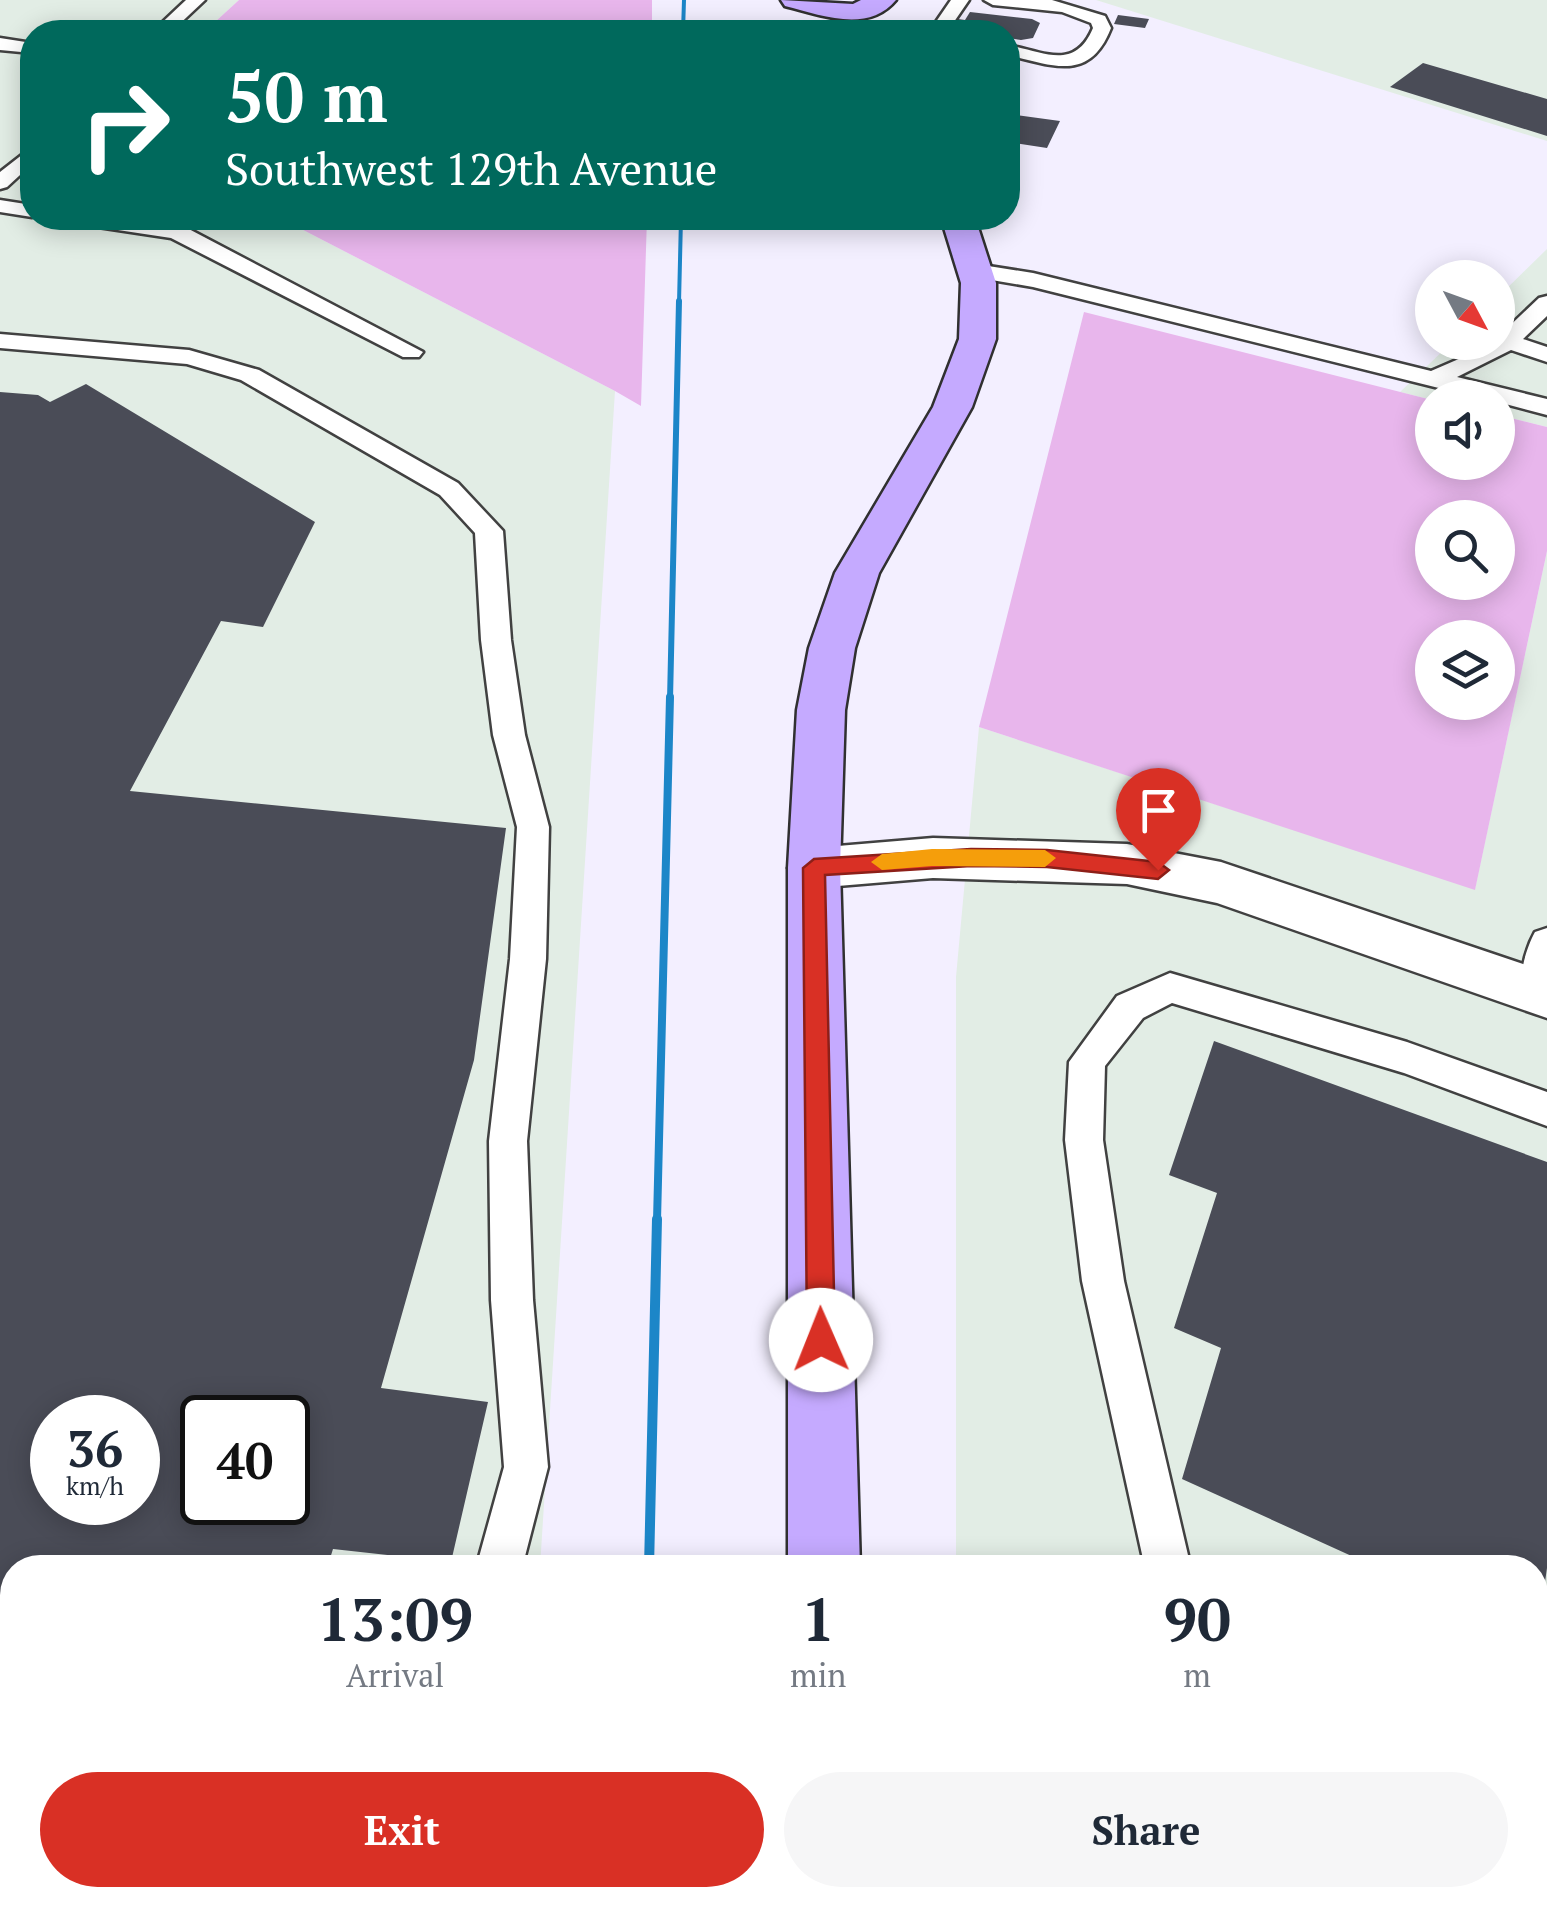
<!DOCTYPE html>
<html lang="en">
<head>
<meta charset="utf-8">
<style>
  body { margin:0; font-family:"PT Serif",serif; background:#f6f6f7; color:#1f2937; height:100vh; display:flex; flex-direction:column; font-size:38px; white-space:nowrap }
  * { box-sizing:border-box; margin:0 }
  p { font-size:32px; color:#747a83 }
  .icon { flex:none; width:55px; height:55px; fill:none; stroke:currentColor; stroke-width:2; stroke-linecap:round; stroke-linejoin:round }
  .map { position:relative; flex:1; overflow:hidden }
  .side { position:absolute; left:0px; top:1555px; width:1548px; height:352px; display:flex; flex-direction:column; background:#fff; border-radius:40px 40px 0 0; box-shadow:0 5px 25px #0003 }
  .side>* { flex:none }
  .hud { position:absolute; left:20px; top:20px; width:1000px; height:210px; border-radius:40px; box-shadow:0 5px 25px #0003; background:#00695c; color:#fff; overflow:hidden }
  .needle { width:65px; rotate:131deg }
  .fabs { position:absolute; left:1415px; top:260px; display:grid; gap:20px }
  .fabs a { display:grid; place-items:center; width:100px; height:100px; border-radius:50%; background:#fff; box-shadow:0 5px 25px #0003; font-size:50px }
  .speed { position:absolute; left:30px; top:1395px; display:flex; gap:20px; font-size:50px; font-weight:700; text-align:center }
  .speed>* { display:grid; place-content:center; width:130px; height:130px; border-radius:50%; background:#fff; box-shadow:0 5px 25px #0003; line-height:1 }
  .speed small { font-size:25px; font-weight:400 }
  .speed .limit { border:5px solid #111; border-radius:15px; background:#fff; color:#111 }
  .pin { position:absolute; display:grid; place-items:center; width:85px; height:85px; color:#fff; margin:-102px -42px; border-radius:50% 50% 50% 0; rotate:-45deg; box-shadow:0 0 10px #0007 }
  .pin .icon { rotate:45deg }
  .me { position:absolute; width:110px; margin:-55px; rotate:359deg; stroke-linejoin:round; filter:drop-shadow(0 0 8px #0008) }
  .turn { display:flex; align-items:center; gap:35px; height:210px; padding:0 40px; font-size:45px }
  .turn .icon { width:130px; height:130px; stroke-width:2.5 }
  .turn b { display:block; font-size:70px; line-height:85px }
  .eta { display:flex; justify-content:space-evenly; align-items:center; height:170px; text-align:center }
  .eta b { font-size:60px; font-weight:700; line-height:70px }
  .primary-button { display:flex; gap:20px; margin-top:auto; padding:20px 40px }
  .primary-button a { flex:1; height:115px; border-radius:60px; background:#d93025; color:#fff; font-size:40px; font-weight:700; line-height:115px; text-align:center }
  .primary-button a+a { background:#f6f6f7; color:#1f2937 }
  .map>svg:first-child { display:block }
  .industrial { fill:#e2ede5; fill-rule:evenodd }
  .green { fill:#e8b6ec; fill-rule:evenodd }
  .building { fill:#4a4c57; fill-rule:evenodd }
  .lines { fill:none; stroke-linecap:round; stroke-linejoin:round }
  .lane-casing { stroke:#414141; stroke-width:5 }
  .street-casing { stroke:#414141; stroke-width:5 }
  .secondary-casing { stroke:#303030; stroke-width:5 }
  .lane { fill:#fff; fill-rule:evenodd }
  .street { fill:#fff; fill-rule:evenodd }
  .secondary { fill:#c5aaff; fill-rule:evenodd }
  .rail-far3 { stroke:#1c86c8; stroke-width:4 }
  .rail-far2 { stroke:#1c86c8; stroke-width:6 }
  .rail-far1 { stroke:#1c86c8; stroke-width:8 }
  .rail { stroke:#1c86c8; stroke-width:10 }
  .route { fill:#d93025; stroke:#8d1f18; stroke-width:2.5 }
  .slow { fill:#f59e0b }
</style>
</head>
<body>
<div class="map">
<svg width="1547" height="1906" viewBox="0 0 1547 1906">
  <rect width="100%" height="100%" fill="#f3efff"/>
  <path class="industrial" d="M0 0H239L204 32H32V218H280L615 391 540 1567 12 1568V1895H511L510 1906H0ZM52 1418H138V1502H52ZM202 1418H288V1502H202Z
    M1096 0H1547V141Z
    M1547 249V427L1498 415V398L1432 400 1400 392 1451 343 1498 342V297Z
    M1547 551V1906H956V1895H1535V1568L956 1567V977L979 727 1475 889Z"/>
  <path class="green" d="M239 0H652V32H204Z
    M280 218H647L641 406 615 391Z
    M1084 312 1432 400V462H1498V415L1547 427V551L1475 890 979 727ZM1432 518H1498V582H1432ZM1432 638H1498V702H1432Z"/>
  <path class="building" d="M970 12 1032 19 1040 23 1033 38 1021 40 1008 38V32L952 31 958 19 965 20Z
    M1118 15 1149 19 1145 28 1114 24Z
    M1423 63 1547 99V136L1390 87Z
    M1008 114 1060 121 1047 148 1008 142Z
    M86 384 315 522 263 627 221 621 130 791 506 828 474 1060 381 1388 488 1402 451 1562 333 1549 327 1568H12V1866L0 1864V392L38 395 50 402ZM52 1418H138V1502H52ZM202 1418H288V1502H202Z
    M1214 1041 1547 1162V1568L1537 1638 1535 1568H1378L1182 1479 1221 1348 1174 1328 1217 1193 1169 1175Z
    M1535 1756 1547 1762V1906H1380L1382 1895H1535Z"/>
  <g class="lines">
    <g class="lane-casing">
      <path id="lane" d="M186 0H205L171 32H152Z
        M951 0H969L947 32H929Z
        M984 0H1052L1105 16 1111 28C1090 82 1054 66 1008 55V45C1044 52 1075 71 1093 28L1091 23 1062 12 993 5Z
        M0 38 32 43V53L0 50Z
        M32 147V164L7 187 0 189V172Z
        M0 200 32 205V217L0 212Z
        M67 218H120L185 227 423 352 419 357H403L171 238 78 224Z
        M976 264 1033 273 1431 371 1498 342 1499 336 1539 298 1547 296V316L1523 339 1547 347V362L1511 350 1457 377 1547 399V415L1498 402V398H1479L1033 287 968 276 965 271Z
        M0 334 189 350 259 370 458 483 503 531 511 640 525 735 549 827 546 959 527 1141 533 1300 548 1467 522 1568H476L504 1467 491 1300 489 1141 510 959 517 827 493 735 481 640 475 533 440 495 241 380 187 364 0 348Z
        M1547 928V1003L1538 1006 1525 1001C1516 983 1525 950 1535 932Z
        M1170 973 1407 1042 1547 1092V1126L1404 1073 1172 1003 1143 1018 1105 1066 1103 1140 1124 1281 1191 1568H1145L1082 1281 1065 1140 1069 1062 1117 996Z
        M1535 1666 1547 1669V1717L1535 1714Z
        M322 1895H384L380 1906H318Z"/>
    </g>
    <g class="street-casing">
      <path id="street" d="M933 838 1127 844 1221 862 1547 972V1018L1217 903 1127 884 933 878 814 888 795 882 788 868 795 854 814 848Z"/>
    </g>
    <g class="secondary-casing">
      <path id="secondary" d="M781 0 853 4 861 0H896C868 34 821 15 785 6Z
        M941 218H975L996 283V339L972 407 879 573 855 648 845 710 840 868 860 1568H788V868L797 710 809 648 835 573 933 407 959 339 961 283Z
        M789 1895H871V1906H789Z"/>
    </g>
    <use href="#lane" class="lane"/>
    <use href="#street" class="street"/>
    <use href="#secondary" class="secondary"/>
    <path class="rail-far3" d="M683 32 684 0
      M679 303 681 218"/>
    <path class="rail-far2" d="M670 700 679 301"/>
    <path class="rail-far1" d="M657 1221 670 697"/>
    <path class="rail" d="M649 1568 657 1219
      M641 1895V1906"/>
  </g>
  <path class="route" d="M971 849 1047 850 1158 862 1169 870 1158 879 1047 867 971 866 825 875 835 1340 831 1350 821 1354 811 1350 807 1340 803 868 814 859Z"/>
  <path class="slow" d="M932 849 1045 850 1056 858 1045 867 932 866 882 870 871 862 882 854Z"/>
</svg>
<div class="fabs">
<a><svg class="needle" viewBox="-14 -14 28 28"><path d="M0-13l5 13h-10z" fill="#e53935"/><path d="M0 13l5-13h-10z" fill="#747a83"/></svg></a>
<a><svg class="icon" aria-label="sound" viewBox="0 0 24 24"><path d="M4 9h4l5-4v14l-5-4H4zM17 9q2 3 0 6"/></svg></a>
<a><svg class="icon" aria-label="search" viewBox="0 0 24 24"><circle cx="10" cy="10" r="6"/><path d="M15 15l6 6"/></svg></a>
<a><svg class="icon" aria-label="layers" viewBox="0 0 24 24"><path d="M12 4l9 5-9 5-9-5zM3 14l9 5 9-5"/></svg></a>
</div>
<div class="speed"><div>36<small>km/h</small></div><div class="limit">40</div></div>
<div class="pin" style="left:1158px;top:870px;background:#d93025"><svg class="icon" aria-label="arrive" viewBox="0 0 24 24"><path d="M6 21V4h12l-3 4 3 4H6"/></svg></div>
<svg class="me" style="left:821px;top:1340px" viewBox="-20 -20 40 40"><circle r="19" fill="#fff"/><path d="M0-13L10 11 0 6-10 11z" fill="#d93025"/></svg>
<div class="hud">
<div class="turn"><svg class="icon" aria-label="right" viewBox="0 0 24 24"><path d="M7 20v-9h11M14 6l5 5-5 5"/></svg><div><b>50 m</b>Southwest 129th Avenue</div></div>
</div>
<section class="side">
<div class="eta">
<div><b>13:09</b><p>Arrival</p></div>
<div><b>1</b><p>min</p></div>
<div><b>90</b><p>m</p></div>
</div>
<div class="primary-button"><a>Exit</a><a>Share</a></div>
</section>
</div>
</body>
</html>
